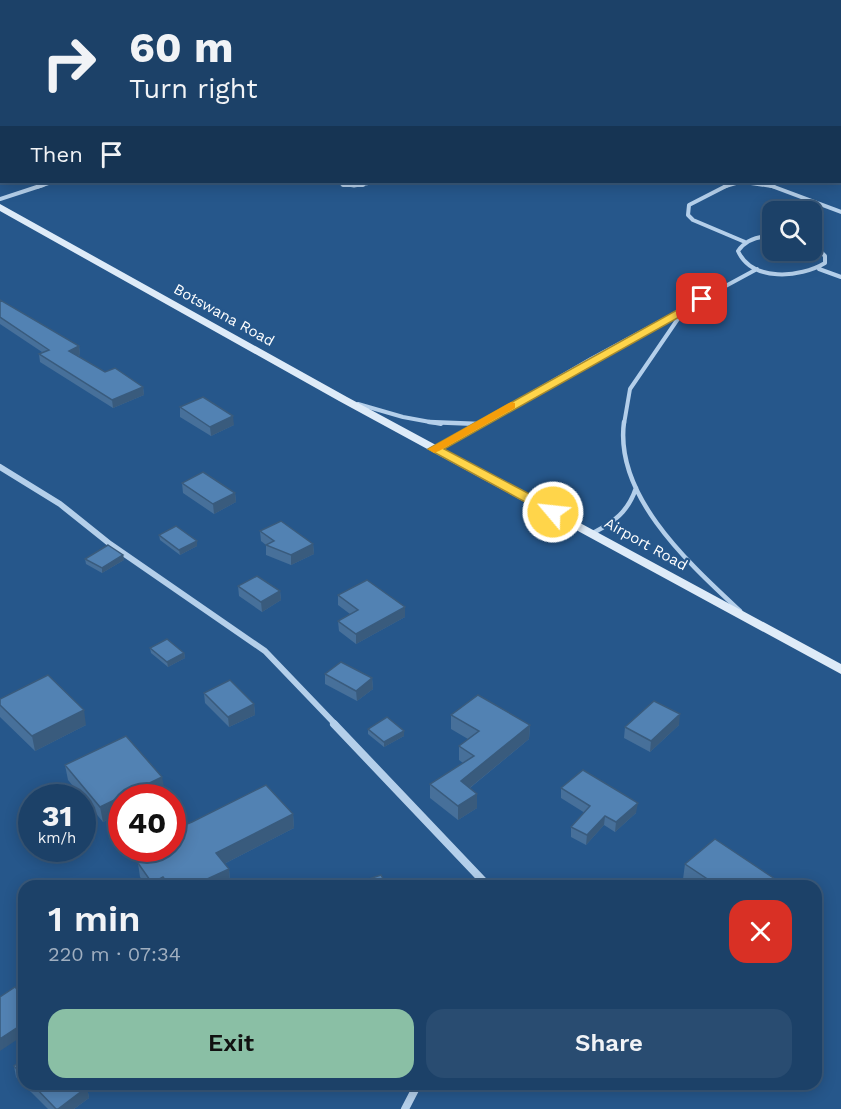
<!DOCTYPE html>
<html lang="en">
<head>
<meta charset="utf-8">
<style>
  body { margin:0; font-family:"Work Sans",sans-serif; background:#294c71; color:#f1f3f6; height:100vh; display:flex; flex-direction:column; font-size:22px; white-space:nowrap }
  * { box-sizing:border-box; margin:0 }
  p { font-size:20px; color:#a0afc0 }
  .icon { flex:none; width:33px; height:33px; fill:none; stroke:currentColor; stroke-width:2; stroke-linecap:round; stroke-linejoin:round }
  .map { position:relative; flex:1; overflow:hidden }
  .details { position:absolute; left:18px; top:880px; width:804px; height:210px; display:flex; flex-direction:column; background:#1c4168; border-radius:18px; box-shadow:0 3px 15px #0003,0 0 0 2px #3a5a7c }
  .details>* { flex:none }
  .banner { position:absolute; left:0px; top:0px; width:842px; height:183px; box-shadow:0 3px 15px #0003,0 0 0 2px #3a5a7c; background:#1c4168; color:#f1f3f6; overflow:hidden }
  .controls { position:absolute; left:762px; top:201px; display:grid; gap:12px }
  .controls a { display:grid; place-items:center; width:60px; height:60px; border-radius:12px; background:#1c4168; box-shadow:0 3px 15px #0003,0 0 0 2px #3a5a7c; font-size:30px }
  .speed { position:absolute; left:18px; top:784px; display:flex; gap:12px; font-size:30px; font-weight:700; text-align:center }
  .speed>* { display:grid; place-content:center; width:78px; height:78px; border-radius:50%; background:#1c4168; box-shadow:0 3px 15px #0003,0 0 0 2px #3a5a7c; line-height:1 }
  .speed small { font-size:15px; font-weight:400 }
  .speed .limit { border:9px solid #d22; background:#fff; color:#111 }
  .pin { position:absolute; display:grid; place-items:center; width:51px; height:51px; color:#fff; margin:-26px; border-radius:12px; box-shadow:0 3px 9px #0006 }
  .me { position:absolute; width:66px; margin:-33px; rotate:298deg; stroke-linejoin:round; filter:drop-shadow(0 0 4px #0008) }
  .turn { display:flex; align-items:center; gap:21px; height:126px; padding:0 30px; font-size:27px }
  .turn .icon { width:78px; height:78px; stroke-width:2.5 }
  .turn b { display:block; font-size:42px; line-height:51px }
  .then { display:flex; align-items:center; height:57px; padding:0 30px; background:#0003; gap:12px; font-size:22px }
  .round { display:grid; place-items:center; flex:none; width:63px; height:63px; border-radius:18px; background:#294c71 }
  .summary { display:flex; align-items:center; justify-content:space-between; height:102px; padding:0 30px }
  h1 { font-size:36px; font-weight:600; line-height:45px }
  .button { display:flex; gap:12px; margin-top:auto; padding:12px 30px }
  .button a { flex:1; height:69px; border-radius:18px; background:#8abfa5; color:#111; font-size:24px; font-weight:600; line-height:69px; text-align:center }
  .button a+a { background:#294c71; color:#f1f3f6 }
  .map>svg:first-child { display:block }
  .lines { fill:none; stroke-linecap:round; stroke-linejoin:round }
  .lane-far2 { stroke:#b4cfea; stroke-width:3 }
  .lane-far1 { stroke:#b4cfea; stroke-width:4 }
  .lane { stroke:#b4cfea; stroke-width:4.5 }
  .street-far1 { stroke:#b4cfea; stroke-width:6 }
  .street { stroke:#b4cfea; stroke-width:8 }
  .secondary { fill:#deebf8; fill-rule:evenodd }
  .wall { fill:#47709a }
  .shaded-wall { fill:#395b7d }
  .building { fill:#5282b3; stroke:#395b7d; stroke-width:1.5 }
  .route { fill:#ffd54a; stroke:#a68a30; stroke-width:1.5 }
  .slow { fill:#f59e0b }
  .labels { text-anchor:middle; stroke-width:4.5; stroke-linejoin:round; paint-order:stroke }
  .street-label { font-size:15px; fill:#fff; stroke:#26578b }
</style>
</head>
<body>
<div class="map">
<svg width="841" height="1109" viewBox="0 0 841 1109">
  <rect width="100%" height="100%" fill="#26578b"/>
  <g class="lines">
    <path class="lane-far2" d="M95 0 99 2
      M29 2 35 0
      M331 182 354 186 377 182
      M38 187 53 182
      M724 187 741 182 775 187"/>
    <path class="lane-far1" d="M343 185H363
      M728 185 689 205 688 215 693 220 745 242
      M769 185 841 212
      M0 199 43 185
      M772 236C758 236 746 239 738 251 752 282 800 278 825 263V256L812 243
      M819 269 841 277
      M358 404 403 417 441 424
      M479 424 591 359 757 269
      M624 424 630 389 684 310"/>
    <path class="lane" d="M429 422 479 424
      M624 422C614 497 691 565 740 611
      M435 449 481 422
      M593 533C614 522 628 512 636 488"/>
    <path class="street-far1" d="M0 467 60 504 110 544 265 651 336 725"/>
    <path class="street" d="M334 724 488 886
      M405 1109 418 1084"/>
    <path class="secondary" d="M0 204 347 397 841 664V674L339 401 0 211Z"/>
  </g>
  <path class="wall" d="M420 0H479V2H422Z
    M840 135H841V168H840Z
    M0 300 79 346 80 355 78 356 105 372 143 387 144 395 113 408 40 362 39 354 42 352 0 324Z
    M180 407 234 425 211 436 180 417Z
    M182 483 235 493 236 502 214 514 183 493Z
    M260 531 313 544 314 554 291 565 266 555V545L261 541Z
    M159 535 197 546 180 555 160 540Z
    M123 555 124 560 102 573 86 564 85 559Z
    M238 586 280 591 281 600 262 612 239 596Z
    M338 595 405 607V617L356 644 339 631 338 621 350 614 338 605Z
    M150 648 184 653 185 658 168 667 151 653Z
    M325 674 372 678 373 689 357 701 325 684Z
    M204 693 254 704 255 715 229 727 205 703Z
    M0 699 86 725 35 751 0 717Z
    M451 715 530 725 529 739 470 788 477 794V808L458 820 430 798V784L463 763 459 760V746L468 739 451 729Z
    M679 725 650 752 624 738 625 727Z
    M368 729 404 736 384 747 368 734Z
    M65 765 165 792 152 798H122V813L103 822 68 780Z
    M561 788 636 813 615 832 604 825 586 845 571 837V827L585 813 561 798Z
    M293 814 294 828 224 864 229 869 230 883 222 886H147L140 877 138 863 143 861 140 858 139 849H172Z
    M685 864 774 886H694L683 879Z
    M24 1059V1084H85L87 1087 89 1098 74 1109H48L16 1077 14 1066Z"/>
  <path class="shaded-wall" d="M434 0H479V2H434Z
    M79 346 80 355 70 359 69 351Z
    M143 387 144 395 113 408 112 400Z
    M233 416 234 425 211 436 210 427Z
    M235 493 236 502 214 514 213 504Z
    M197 541V546L180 555 179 550Z
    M313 544 314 554 291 565V555Z
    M123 555 124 560 102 573V568Z
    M280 591 281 600 262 612 261 602Z
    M405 607V617L356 644V634Z
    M184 653 185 658 168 667 167 662Z
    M372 678 373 689 357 701 356 691Z
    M254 704 255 715 229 727 228 717Z
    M84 710 86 725 35 751 32 736Z
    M680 714 679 725 650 752 651 741Z
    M530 725 529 739 461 795V781Z
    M404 731V736L384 747V742Z
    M162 777 165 792 152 798H122V813L103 822 100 807Z
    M477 794V808L458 820V806Z
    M638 803 636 813 615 832 616 822Z
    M293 814 294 828 218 867 216 853Z
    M605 816 604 825 586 845 587 835Z
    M229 869 230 883 222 886H192Z
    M163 877 164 886H152V883Z
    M775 879 774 886H767Z
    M24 1023V1035L0 1051V1039Z
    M87 1087 89 1098 74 1109H58Z"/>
  <path class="building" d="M0 0H7L11 2H2V21H0Z
    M644 0H670L675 2H640Z
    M840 135H841V152H840Z
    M0 300 79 346 69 351 105 372 115 368 143 387 112 400 39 354 49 350 0 317Z
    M203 397 233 416 210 427 180 407Z
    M203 472 235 493 213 504 182 483Z
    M281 521 313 544 291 555 266 545 274 541 260 531Z
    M176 526 197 541 179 550 159 535Z
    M108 545 123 555 102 568 85 559Z
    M257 576 280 591 261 602 238 586Z
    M367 580 405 607 356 634 338 621 358 610 338 595Z
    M167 639 184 653 167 662 150 648Z
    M341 662 372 678 356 691 325 674Z
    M48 675 84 710 32 736 0 705V699Z
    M230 680 254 704 228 717 204 693Z
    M478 695 530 725 461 781 477 794 458 806 430 784 474 756 459 746 479 731 451 715Z
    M654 701 680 714 651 741 625 727Z
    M387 717 404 731 384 742 368 729Z
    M126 736 162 777 100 807 65 765Z
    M583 770 638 803 616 822 605 816 587 835 571 827 590 806 561 788Z
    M266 785 293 814 216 853 229 869 192 886H170L163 877 152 883 138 863 148 859 141 849H172V830L192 822Z
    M715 839 775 879 767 886H718L685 864Z
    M381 875 387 886H352L351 885Z
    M15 987 24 997V1023L0 1039V997Z
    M24 1059V1077L14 1066Z
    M32 1084H85L87 1087 58 1109H56Z"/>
  <path class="route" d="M702 296 708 299 706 302 444 449 558 509 560 512 558 515H549L428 449Z"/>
  <path class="slow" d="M511 402 515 403V408L439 451 434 453 428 449Z"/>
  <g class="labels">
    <g class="street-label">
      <text transform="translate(224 315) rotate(29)" y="5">Botswana Road</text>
      <text transform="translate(646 544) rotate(29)" y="5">Airport Road</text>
    </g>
  </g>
</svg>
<div class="controls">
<a><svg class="icon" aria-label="search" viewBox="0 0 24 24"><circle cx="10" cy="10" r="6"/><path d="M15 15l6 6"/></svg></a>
</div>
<div class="speed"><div>31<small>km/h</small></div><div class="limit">40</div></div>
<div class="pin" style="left:702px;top:299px;background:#d93025"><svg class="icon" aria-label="arrive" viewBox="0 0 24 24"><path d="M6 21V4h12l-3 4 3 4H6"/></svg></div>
<svg class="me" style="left:553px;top:512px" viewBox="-20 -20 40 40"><circle r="17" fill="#ffd54a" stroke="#fff" stroke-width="3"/><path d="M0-11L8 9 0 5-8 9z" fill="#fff"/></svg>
<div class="banner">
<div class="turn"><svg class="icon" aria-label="right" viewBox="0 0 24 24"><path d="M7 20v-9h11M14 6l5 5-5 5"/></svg><div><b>60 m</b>Turn right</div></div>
<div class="then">Then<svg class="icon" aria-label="arrive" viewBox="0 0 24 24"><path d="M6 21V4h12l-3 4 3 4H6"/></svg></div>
</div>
<section class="details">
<div class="summary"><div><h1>1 min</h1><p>220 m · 07:34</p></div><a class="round" style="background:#d93025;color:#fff"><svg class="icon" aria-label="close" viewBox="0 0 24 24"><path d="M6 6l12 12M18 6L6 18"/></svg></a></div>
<div class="button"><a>Exit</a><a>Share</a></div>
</section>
</div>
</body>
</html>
